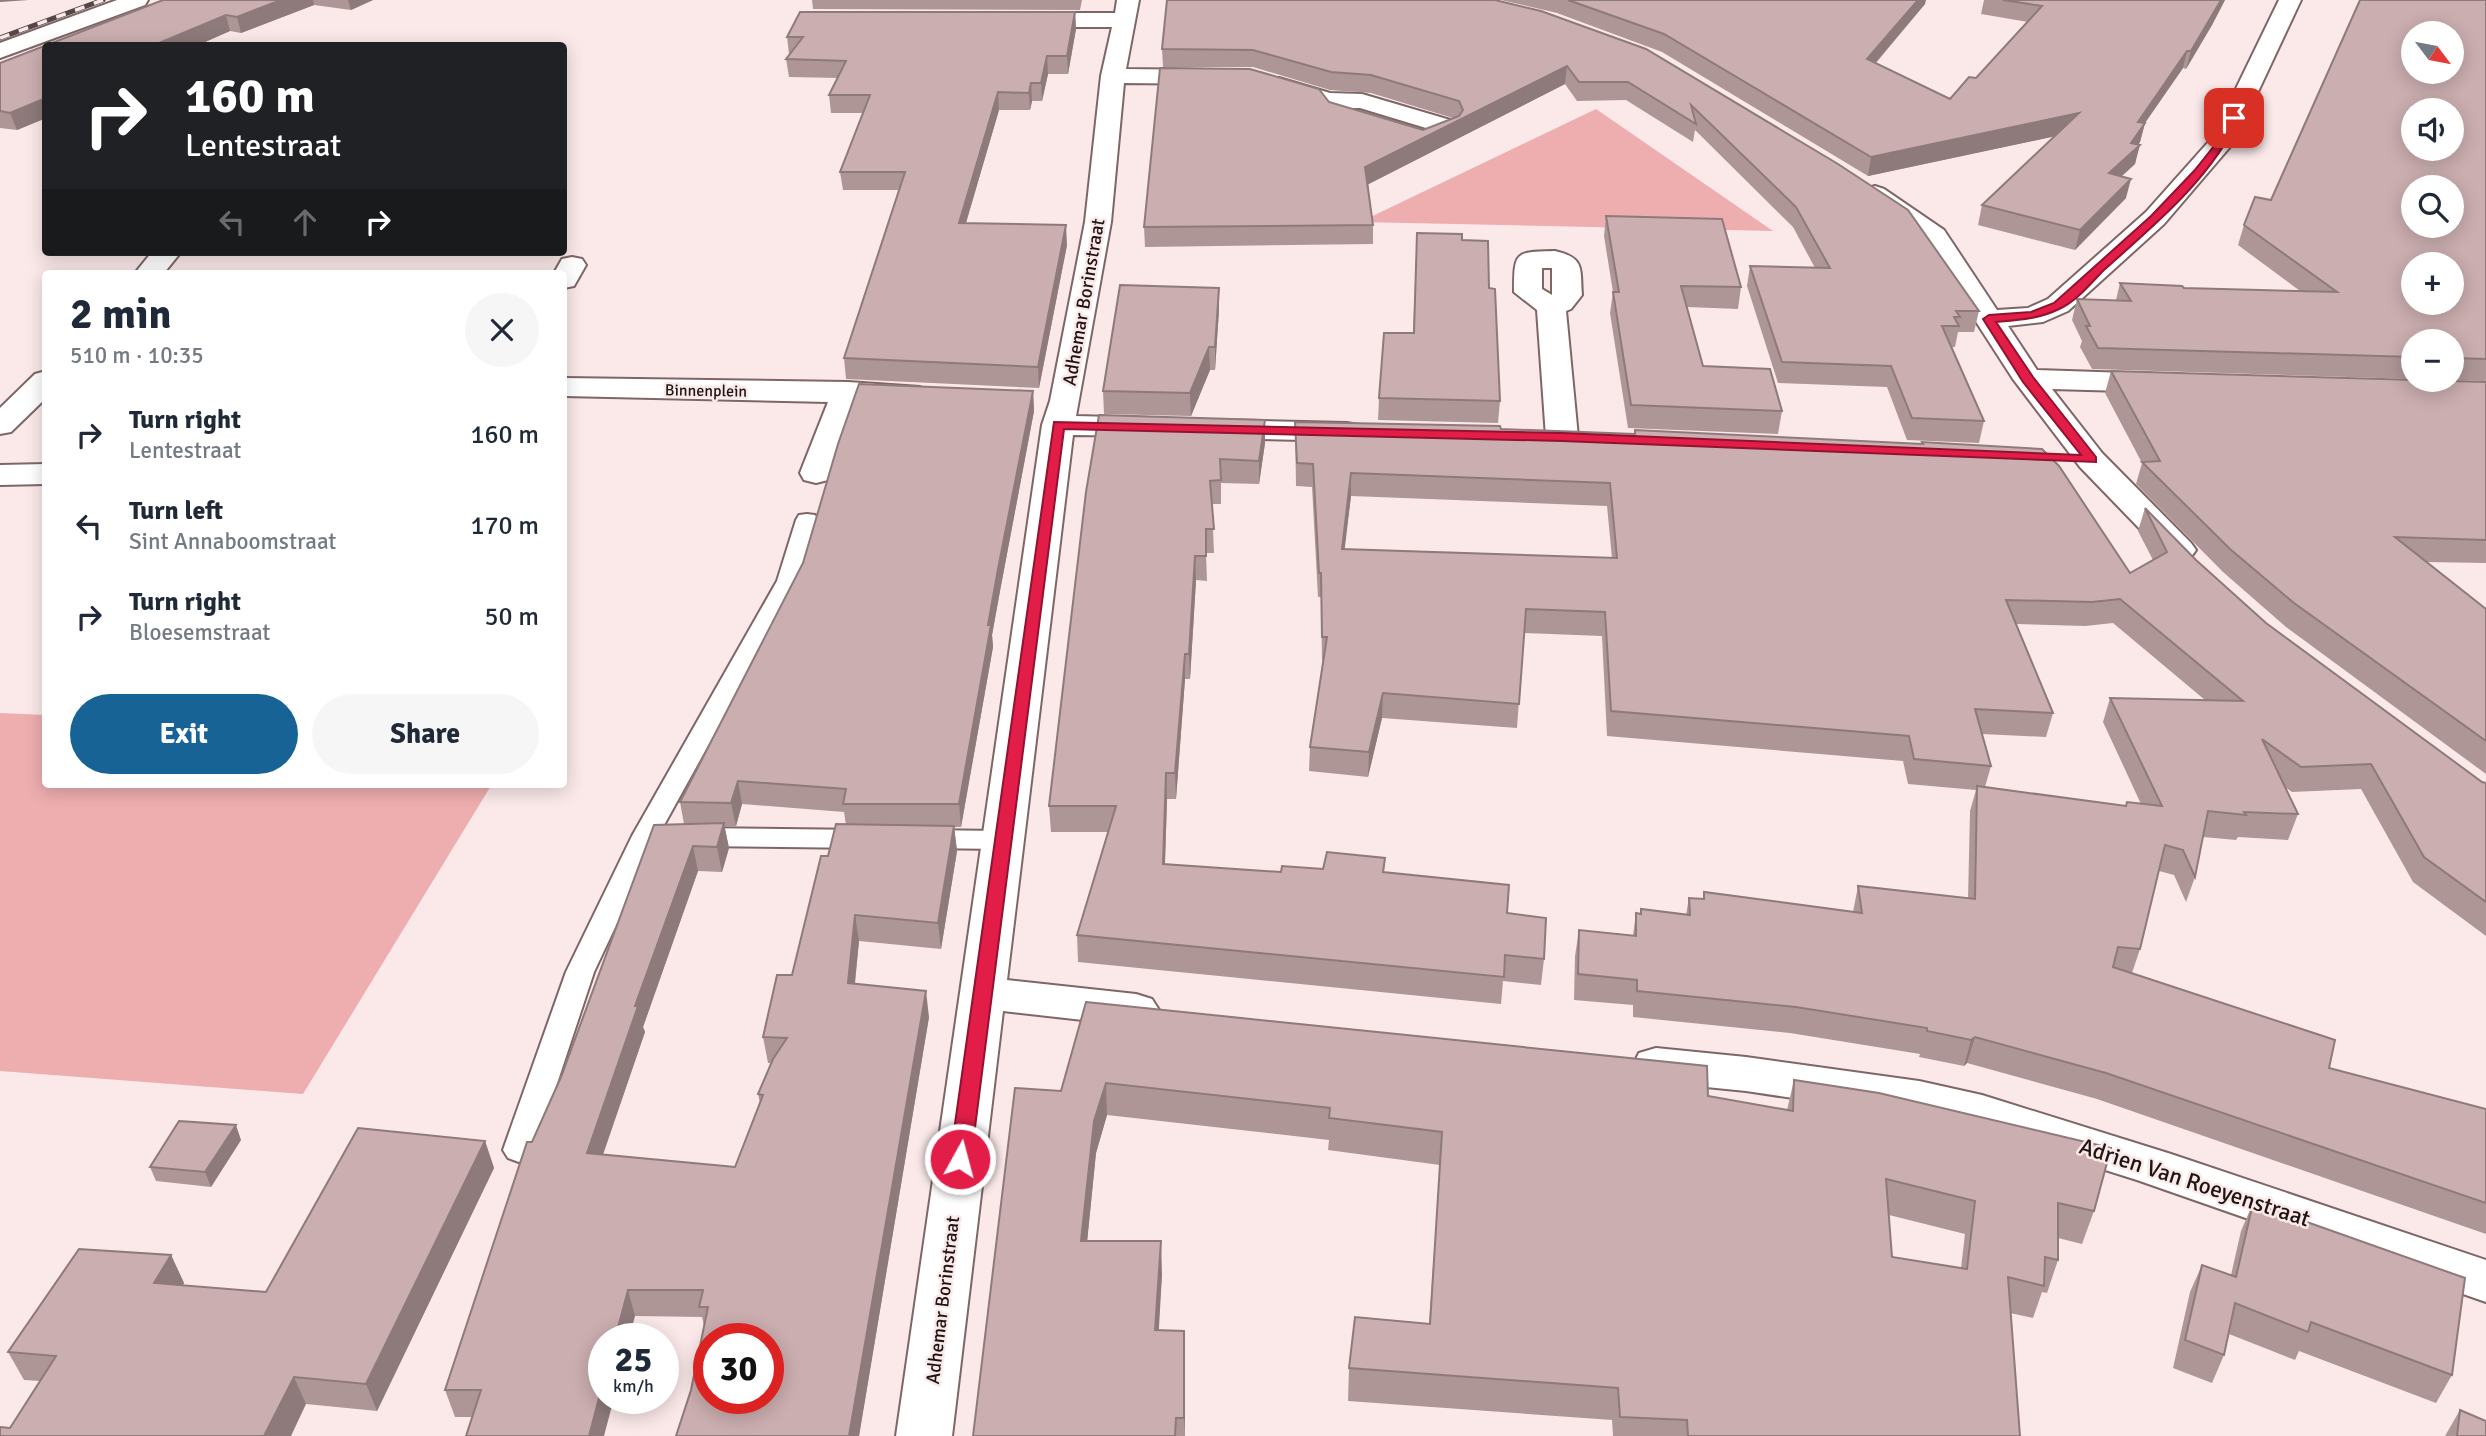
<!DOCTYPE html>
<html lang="en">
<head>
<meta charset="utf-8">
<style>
  body { margin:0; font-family:Signika,sans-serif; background:#f6f6f7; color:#1f2937; height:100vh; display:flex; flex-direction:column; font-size:26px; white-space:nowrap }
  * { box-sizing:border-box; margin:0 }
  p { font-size:23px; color:#747a83 }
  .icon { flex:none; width:38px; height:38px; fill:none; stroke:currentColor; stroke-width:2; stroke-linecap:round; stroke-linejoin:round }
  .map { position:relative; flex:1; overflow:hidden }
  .side { position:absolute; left:42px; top:270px; width:525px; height:518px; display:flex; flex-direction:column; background:#fff; border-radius:7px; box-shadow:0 4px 18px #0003 }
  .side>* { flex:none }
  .guide { position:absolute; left:42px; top:42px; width:525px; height:214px; border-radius:7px; box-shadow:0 4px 18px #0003; background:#202124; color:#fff; overflow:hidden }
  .needle { width:46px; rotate:122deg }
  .controls { position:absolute; left:2401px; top:21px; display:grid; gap:14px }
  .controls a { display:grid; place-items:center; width:63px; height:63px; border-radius:50%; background:#fff; box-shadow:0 4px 18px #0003; font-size:35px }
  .speed { position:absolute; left:588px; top:1323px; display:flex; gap:14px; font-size:35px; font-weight:700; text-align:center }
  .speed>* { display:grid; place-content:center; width:91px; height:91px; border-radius:50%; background:#fff; box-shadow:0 4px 18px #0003; line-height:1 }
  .speed small { font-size:18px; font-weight:400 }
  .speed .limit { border:10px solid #d22; background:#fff; color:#111 }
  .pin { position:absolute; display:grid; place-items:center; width:60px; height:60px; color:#fff; margin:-30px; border-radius:14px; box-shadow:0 4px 10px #0006 }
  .me { position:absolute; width:77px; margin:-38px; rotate:7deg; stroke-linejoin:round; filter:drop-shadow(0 0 5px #0008) }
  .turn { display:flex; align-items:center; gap:24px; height:147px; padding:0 28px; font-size:32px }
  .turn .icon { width:91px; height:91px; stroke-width:2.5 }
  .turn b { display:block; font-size:49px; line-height:60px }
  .lanes { display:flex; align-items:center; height:66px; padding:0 28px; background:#0003; justify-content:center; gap:35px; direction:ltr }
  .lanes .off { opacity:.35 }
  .round { display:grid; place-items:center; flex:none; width:74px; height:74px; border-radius:37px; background:#f6f6f7 }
  .head { display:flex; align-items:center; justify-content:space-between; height:119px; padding:0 28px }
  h1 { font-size:42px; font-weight:700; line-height:52px }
  .primary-button { display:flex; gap:14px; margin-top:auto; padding:14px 28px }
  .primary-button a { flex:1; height:80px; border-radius:42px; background:#186396; color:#fff; font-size:28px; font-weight:700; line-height:80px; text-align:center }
  .primary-button a+a { background:#f6f6f7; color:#1f2937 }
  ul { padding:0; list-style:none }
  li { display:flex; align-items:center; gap:21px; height:91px; padding:0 28px }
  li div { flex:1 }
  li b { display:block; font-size:26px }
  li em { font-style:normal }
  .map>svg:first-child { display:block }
  .green { fill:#eeaeb0 }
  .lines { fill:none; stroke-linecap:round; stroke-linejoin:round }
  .lane-casing { stroke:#7f6666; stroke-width:4 }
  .street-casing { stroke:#7f6666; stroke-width:4 }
  .lane { fill:#fff; fill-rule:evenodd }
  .street { fill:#fff; fill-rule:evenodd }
  .rail-casing { stroke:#534747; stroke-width:5 }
  .rail { stroke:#fbe9e9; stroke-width:3.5; stroke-dasharray:10; stroke-linecap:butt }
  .wall { fill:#af9696; fill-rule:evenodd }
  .shaded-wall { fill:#8e7a7a }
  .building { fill:#cbaeaf; stroke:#8e7a7a; stroke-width:2; fill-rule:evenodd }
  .route { fill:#e11d48; stroke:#92132f; stroke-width:2 }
  .labels { text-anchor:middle; stroke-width:5; stroke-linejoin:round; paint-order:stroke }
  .far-street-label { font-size:16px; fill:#1e1414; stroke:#fbe9e9 }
  .street-label { font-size:19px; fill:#1e1414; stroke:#fbe9e9 }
  .near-street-label { font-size:23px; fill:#1e1414; stroke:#fbe9e9 }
</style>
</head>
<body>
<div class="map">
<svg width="2486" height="1436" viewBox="0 0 2486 1436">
  <rect width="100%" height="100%" fill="#fbe9e9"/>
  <path class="green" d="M1596 109 1773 231 1360 222Z
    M0 713 45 715 46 784H492L303 1094 0 1071Z"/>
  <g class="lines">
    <g class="lane-casing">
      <path id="lane" d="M807 514 815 515 818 520 799 581 658 836 594 972 535 1150 530 1158 519 1162 508 1158 503 1150 566 972 632 836 777 581 796 520 799 515Z
        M695 828 865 830 874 833 878 839 874 845 865 848 695 846 686 843 682 837 686 831Z
        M922 830 1002 831 1011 834 1015 840 1011 846 1002 849 922 848 913 845 909 839 913 833Z"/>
    </g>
    <g class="street-casing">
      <path id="street" d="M117 0H148L145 5 0 58V43Z
        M1117 0H1139L1126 69 1213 70 1221 72 1225 77 1221 82 1213 84 1124 83 1111 222 1076 416 1151 418 1162 420 1167 427 1162 434 1151 436 1073 435 1007 980 1136 994 1152 999 1159 1010 1152 1021 1136 1026 1003 1011 952 1436H896L1042 425 1050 401 1085 222 1101 76 1112 27H1025L1017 25 1014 20 1017 15 1025 13H1115Z
        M2279 0H2301L2235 141 2164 224 2068 311 2043 322 2008 326 2037 370 2159 374 2170 377 2174 383 2170 389 2159 392 2052 389 2102 453 2191 543 2196 550 2191 557 2179 560 2167 557 2080 467 2013 379 1924 241 1862 194 1866 189 1875 186 1884 189 1944 230 1997 310 2028 308 2048 299 2146 212 2212 138Z
        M1279 78 1330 93 1362 94 1457 122 1460 127C1451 139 1429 148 1414 144L1329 118 1320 105 1271 90 1267 85 1271 80ZM1345 108H1360L1426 128 1421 131Z
        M1555 251C1585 258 1580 268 1582 295L1571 309 1566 311 1578 437 1573 444 1562 447 1551 444 1546 437 1537 310 1514 292C1514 251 1515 252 1555 251ZM1542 268H1552V295L1542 289Z
        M152 252H181L164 273H135Z
        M572 257 582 259 586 265 574 286 564 288V273H554L562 259Z
        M46 371V398L11 432 0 434V408L35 374Z
        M564 378 848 382 920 387 924 394 920 401 909 403 859 402 832 473 828 480 816 483 804 480 800 473 828 402 564 396Z
        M1214 420 1347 423 1358 425 1363 432 1358 439 1347 441 1214 438 1203 436 1198 429 1203 422Z
        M46 464V484L0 485V465Z
        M1656 1048 1746 1057 1919 1081 1982 1095 2171 1154 2486 1260V1302L2137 1180 1981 1131 1919 1117 1746 1091 1656 1082 1639 1077 1633 1065 1639 1053Z"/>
    </g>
    <use href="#lane" class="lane"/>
    <use href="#street" class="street"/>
    <g class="rail-casing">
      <path id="rail" d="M0 38 103 0"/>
    </g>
    <use href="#rail" class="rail"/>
  </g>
  <path class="wall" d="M163 0H373L351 10 314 5 241 33 230 31 196 46H46V118L17 130 0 128V63Z
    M812 0H1082L1080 10 813 9Z
    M1501 0H1918L1925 4 1876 63 1950 99 1976 78 2028 22 1981 14 1984 0H2225L2212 25 2186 69 2183 68 2145 123 2140 142 2138 145 2135 164 2122 176 2126 198 2075 250 1978 225 1982 205 2055 136 1868 176 1662 52 1557 13Z
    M2486 0V381L2442 380H2452V341H2413V379L2092 369 2080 347 2082 341 2072 320 2077 299 2116 300 2120 283 2184 288 2300 291 2238 245 2244 225Z
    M1075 12 1076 29 1068 74H1048L1042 101H1032L1030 110H999L966 223 1067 245 1039 388 846 379 844 358 899 190H843L840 172 863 113H831L829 95 838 78 789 77 786 59 791 54H789L787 37Z
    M1162 49H1646L1979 311 1974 332H1958L1955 347H1952L1984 421 1979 443 1907 440 1887 387 1778 383 1747 286 1750 266 1815 268 1793 227 1695 130 1693 142 1626 100 1577 101 1565 84 1368 184 1373 225V244L1145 247 1144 227 1329 102 1423 130 1453 118 1371 93 1330 90 1253 67H1163Z
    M1606 216 1741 287 1738 309 1687 307 1703 366 1782 411 1778 434 1628 428 1610 313 1613 292 1604 236Z
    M1417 233 1489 288 1500 401 1498 423 1378 420 1379 398 1413 333Z
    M1219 288V310L1215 370H1210L1191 416 1104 414 1103 391Z
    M2111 371 2486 382V563L2426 562 2486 609V774L2286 627 2223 572 2136 484 2142 463 2105 393Z
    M1033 391 1034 411 1000 591 992 635 993 647 961 827H954L957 851 941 949 859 941 855 984 929 1017 859 1436H676L691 1390 704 1326 702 1317 635 1316 472 1417H455L445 1390 532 1142 561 1077 684 824 680 802ZM742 804 844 812 846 825 792 975 763 1037 768 1063H771L758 1094 760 1103 735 1167 603 1155 645 1032 643 1027 698 871 722 872 729 848 724 826H736Z
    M1295 422 1634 434 1635 430 1921 444 1922 442 2130 573 2153 560 2138 531 2145 508 2196 560 2266 623 2482 782 2486 783V936L2413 882 2361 789 2292 792 2285 787 2298 814 2288 840 2238 837 2236 840 2203 837 2195 877 2186 902 2174 875 2159 871 2140 949 2132 973 2329 1068 2486 1109V1234L2097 1099 1967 1063 1964 1066 1919 1057 1920 1054 1790 1033 1633 1017V1005L1574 1000 1575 956 1579 930 1633 935 1636 913H1640L1641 909 1686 915 1689 898 1703 899 1704 892 1853 912 1858 886 1968 899 1970 811 1976 790 1908 784 1903 761 1607 736 1602 636 1524 633 1517 728 1382 718 1368 777 1309 771 1310 747 1323 661H1322L1321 597H1318L1312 487 1296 486ZM1351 496 1607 506 1612 558 1344 549ZM2113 623 2205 700 2110 698 2103 722 2141 804 2126 806 1985 787 1991 766 1982 734 2046 737 2053 713 2016 624 2085 626Z
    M1265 443 1259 484 1221 483V504H1212L1214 553H1206L1207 581 1196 580 1190 679H1185L1176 799H1167L1165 864 1281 872 1323 869 1385 858 1384 872 1507 913 1544 959 1541 985 1503 981 1501 1004 1078 962 1077 935 1108 832H1051L1049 806 1086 492Z
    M1086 1002 1708 1096 1787 1110 1794 1080 2094 1211 2082 1244 2058 1238V1260L2047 1293 2042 1292 2033 1318 2010 1313 2020 1436H1613L1612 1420 1348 1401 1349 1368 1429 1324 1440 1165 1328 1150 1329 1140 1107 1115 1096 1153 1087 1241 1162 1274 1158 1330 1184 1331 1185 1436H973L1061 1091ZM1889 1215 1965 1234 1961 1268 1892 1257Z
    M241 1140 211 1187 156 1181 150 1167Z
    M485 1141 494 1168 377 1411 306 1404 10 1428 40 1381 24 1380 8 1352 171 1255 184 1283 183 1285 266 1292Z
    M2253 1203 2452 1375 2436 1403 2299 1351 2295 1360 2229 1334 2224 1355 2212 1383 2173 1368 2190 1292 2202 1265 2231 1275 2241 1231Z
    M2460 1410 2486 1436H2445Z"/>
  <path class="shaded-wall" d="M0 0H29L0 2Z
    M281 0H313L314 5 241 33 237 17Z
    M348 0H373L351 10Z
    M1918 0H1926L1925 4 1864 76 1867 59Z
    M2221 0H2225L2212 25 2186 69 2191 51Z
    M1075 12 1076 29 1068 74 1067 56Z
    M226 15 230 31 196 46H152Z
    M2187 51 2183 68 2133 140 2138 122Z
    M1047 56 1048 74 1042 101 1041 83Z
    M1567 66 1565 84 1365 186V167Z
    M1031 83 1032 101 1030 110 1029 93Z
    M998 92 999 110 960 243 959 223Z
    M46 98V118L17 130 10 113Z
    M2079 113 2075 132 1868 176 1871 157Z
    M2145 123 2140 142 2134 151 2140 145 2135 164 2104 192 2109 173Z
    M2131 179 2126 198 2075 250 2080 230Z
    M1066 225 1067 245 1039 388 1038 367Z
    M1219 288V310L1215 370V347Z
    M1209 347 1210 370 1191 416 1190 393Z
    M1033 391 1034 411 1000 591 992 635 993 647 961 827 959 804 998 569Z
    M1265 420V443L1259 484V461Z
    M1351 473V496L1342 572V549Z
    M1195 556 1196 580 1190 679 1189 654Z
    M1185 654V679L1176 799 1175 773Z
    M1383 693 1382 718 1368 777 1369 752Z
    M1166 773 1167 799 1164 891 1163 864Z
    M738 781 742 804 736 826 731 803Z
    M724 823 729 848 722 872 717 847Z
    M954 826 957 851 941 949 938 923Z
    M693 846 698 871 643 1027 645 1032 594 1180 587 1153 635 1006Z
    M855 915 859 941 852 1009 848 983Z
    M926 991 929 1017 859 1436H849Z
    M1975 1037 1967 1063 1964 1066 1971 1040Z
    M1106 1083 1107 1115 1096 1153 1084 1273 1081 1241 1094 1121Z
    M236 1125 241 1140 211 1187 205 1172Z
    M485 1141 494 1168 377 1411 366 1384Z
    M1161 1241 1162 1274 1157 1363 1155 1330Z
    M171 1255 184 1283 167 1310 154 1283Z
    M628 1290 635 1316 629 1339H615Z
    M1184 1331 1185 1363V1436L1184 1418Z
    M294 1377 306 1404 291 1436H264Z
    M604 1379V1398H614L604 1436H589Z"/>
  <path class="building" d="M163 0H281L237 17 226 15 152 46H46V98L10 113 0 111V63Z
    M1167 0H1495L1541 11 1646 49 1838 164 1908 210 1979 311H1956L1960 317H1954L1959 326H1942L1984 421 1912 418 1891 366 1782 362 1750 266 1830 268 1796 207 1691 105 1696 124 1628 82H1579L1567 66 1365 167 1373 225 1144 227 1160 68 1250 69 1319 89 1329 102 1423 130 1459 116 1463 110 1459 101 1371 75 1331 72 1253 50 1162 49Z
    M1568 0H1918L1867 59 1950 99 1969 77 1976 78 2042 6 2003 0H2221L2191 51H2187L2138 122 2145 123 2131 143 2140 145 2109 173 2131 179 2080 230 1982 205 2079 113 1871 157 1664 34Z
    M2360 0H2486V359L2452 358V341H2413V357L2098 348 2086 326H2090L2077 299 2131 301 2120 283 2182 286 2184 288 2337 292 2244 225 2255 197 2271 200ZM2413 33H2452V72H2413ZM2413 110H2452V149H2413ZM2413 187H2452V226H2413ZM2413 264H2452V303H2413Z
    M800 12H1075L1067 56H1047L1041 83H1031L1029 93 998 92 959 223 1066 225 1038 367 844 358 905 172H840L870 95H829L846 61 786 59 803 37H787Z
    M1606 216 1722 219 1741 287 1681 286 1703 366 1770 369 1782 411 1631 405 1613 292H1619Z
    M1417 233 1462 234V240L1488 241 1489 288 1495 289 1500 401 1379 398 1384 333H1414Z
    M1120 285 1219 288 1215 347H1209L1190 393 1103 391Z
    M2111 371 2486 382V540L2395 537 2486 609V741L2294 603 2230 549 2142 462 2160 461Z
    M859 384 1033 391 998 569 988 625H991L959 804H843L846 789 738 781 731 803 680 802 803 563 838 444Z
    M1099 415 1265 420 1259 461 1220 459 1221 480 1210 481 1214 529H1206V556H1195L1189 654H1185L1175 773H1166L1163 864 1281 872 1282 866 1323 869 1327 852 1385 858 1383 872 1509 885 1507 913 1546 918 1544 959 1505 955 1504 977 1077 935 1116 806H1049L1086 492Z
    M1295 422 1500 426 1501 429 1635 434V430L1923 444 1922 442 2042 449 2059 466 2130 573 2167 552 2145 508 2196 560 2266 623 2482 782 2486 783V902L2424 857 2371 764 2301 767 2262 739 2298 814 2244 812 2246 815 2208 811 2195 877 2183 850 2165 845 2140 949 2118 947 2113 967 2335 1040 2329 1068 2486 1109V1203L2106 1073 1975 1037 1971 1040 1927 1031V1028L1796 1007 1637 991V980L1578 974 1579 930 1636 936V913L1641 914V909L1690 915 1689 898 1704 899V892L1862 913 1858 886 1975 899 1977 786 2126 806 2127 802 2162 806 2110 698 2243 701 2120 599 2092 602 2006 600 2053 713 1975 709 1991 766 1914 759 1909 736 1611 711 1605 612 1526 609 1519 704 1383 693 1369 752 1310 747 1327 637H1322L1321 573H1319L1313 464 1297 463ZM1351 473 1610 483 1617 558 1342 549Z
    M724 823 717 847 693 846 635 1006H638L587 1153 735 1167 763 1095 758 1094 773 1059 787 1038 763 1037 777 975H792L821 856H828L836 824 954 826 938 923 855 915 848 983 926 991 849 1436H676L691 1390 708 1307H699L703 1290H628L615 1339H604V1379L589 1436H466L481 1390H445L527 1142H532L561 1077 654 825ZM709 1339H768V1398H709Z
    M1086 1002 1707 1066 1708 1096 1793 1111 1794 1080 1879 1093 2111 1148 2094 1211 2058 1203V1260L2045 1257 2044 1286 2008 1277 2020 1436H1688L1687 1420 1620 1417 1618 1388 1349 1368 1355 1317 1430 1324 1442 1132 1329 1118 1330 1108 1106 1083 1094 1121 1081 1241H1161L1155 1330 1184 1331V1418H1176L1175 1436H973L1015 1088 1061 1091ZM1886 1179 1975 1201 1967 1269 1892 1257Z
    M179 1121 236 1125 205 1172 150 1167Z
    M358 1128 485 1141 366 1384 294 1377 264 1436H0V1427L10 1428 56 1356 8 1352 79 1249 171 1255 154 1283 266 1292Z
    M2253 1203 2465 1278 2452 1375 2311 1322 2308 1332 2235 1303 2224 1355 2185 1340 2202 1265 2236 1277Z
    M2460 1410 2486 1421V1436H2457Z"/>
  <path class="route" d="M2231 116 2239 118C2210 180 2154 225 2104 270 2091 283 2076 302 2059 309 2039 319 2019 320 1996 322L2033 377 2096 457V462L1562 441 1064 429 971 1159 968 1165 960 1167 953 1165 950 1159 1054 422 1562 433 2081 455 2023 382 1983 319 1989 315 2031 312 2054 303 2151 216 2194 171 2218 141Z"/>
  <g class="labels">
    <g class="far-street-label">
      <text transform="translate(706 390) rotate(1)" y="6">Binnenplein</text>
    </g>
    <g class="street-label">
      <text transform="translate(1083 302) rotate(-80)" y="7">Adhemar Borinstraat</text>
      <text transform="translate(942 1300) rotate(-83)" y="7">Adhemar Borinstraat</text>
    </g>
    <g class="near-street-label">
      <text transform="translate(2195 1182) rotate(18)" y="8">Adrien Van Roeyenstraat</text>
    </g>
  </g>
</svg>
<div class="controls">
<a><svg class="needle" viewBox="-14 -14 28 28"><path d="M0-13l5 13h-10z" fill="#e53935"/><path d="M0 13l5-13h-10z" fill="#747a83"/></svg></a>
<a><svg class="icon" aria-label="sound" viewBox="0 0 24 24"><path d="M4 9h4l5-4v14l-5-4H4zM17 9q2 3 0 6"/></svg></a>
<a><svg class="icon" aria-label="search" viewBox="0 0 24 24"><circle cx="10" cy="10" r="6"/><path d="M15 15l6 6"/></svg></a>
<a>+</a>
<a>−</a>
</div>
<div class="speed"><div>25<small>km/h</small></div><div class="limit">30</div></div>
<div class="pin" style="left:2234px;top:118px;background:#d93025"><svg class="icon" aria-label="arrive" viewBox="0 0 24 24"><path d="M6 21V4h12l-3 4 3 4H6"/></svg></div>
<svg class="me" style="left:960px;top:1159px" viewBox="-20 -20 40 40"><circle r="17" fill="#e11d48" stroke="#fff" stroke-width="3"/><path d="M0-11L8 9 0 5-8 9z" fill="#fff"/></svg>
<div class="guide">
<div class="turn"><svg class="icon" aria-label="right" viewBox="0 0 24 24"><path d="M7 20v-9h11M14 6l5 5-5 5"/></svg><div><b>160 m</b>Lentestraat</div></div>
<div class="lanes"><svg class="icon off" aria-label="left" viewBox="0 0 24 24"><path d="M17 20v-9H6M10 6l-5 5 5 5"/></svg><svg class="icon off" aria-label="ahead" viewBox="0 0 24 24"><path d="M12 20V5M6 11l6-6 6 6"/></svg><svg class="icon" aria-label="right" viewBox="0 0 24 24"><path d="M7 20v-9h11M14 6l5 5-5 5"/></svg></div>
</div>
<section class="side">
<div class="head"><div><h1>2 min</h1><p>510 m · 10:35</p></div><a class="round"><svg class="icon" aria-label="close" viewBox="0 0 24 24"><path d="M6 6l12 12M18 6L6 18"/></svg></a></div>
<ul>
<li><svg class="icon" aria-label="right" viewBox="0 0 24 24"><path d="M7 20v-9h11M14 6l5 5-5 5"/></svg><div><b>Turn right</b><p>Lentestraat</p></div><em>160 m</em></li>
<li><svg class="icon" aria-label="left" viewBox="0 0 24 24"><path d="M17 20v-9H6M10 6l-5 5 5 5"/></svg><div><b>Turn left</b><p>Sint Annaboomstraat</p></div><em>170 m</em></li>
<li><svg class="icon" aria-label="right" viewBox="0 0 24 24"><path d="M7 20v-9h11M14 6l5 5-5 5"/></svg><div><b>Turn right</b><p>Bloesemstraat</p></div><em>50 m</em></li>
</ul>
<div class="primary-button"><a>Exit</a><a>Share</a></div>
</section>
</div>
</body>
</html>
